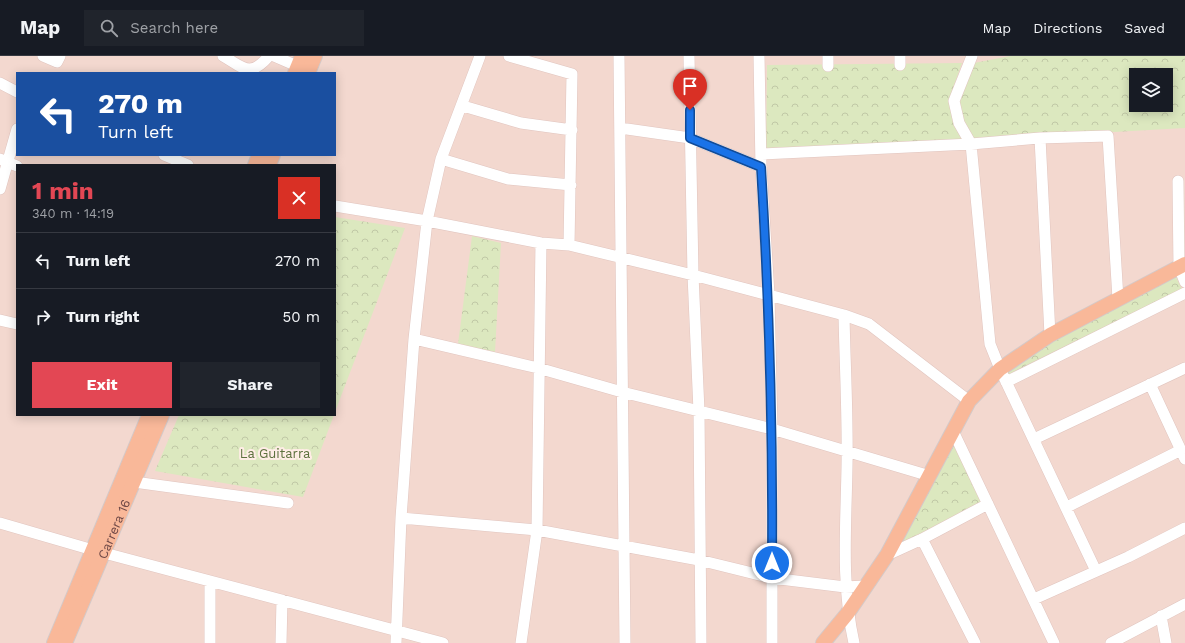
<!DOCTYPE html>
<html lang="en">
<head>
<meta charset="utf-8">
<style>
  body { margin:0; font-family:"Work Sans",sans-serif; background:#20242c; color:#f1f3f6; height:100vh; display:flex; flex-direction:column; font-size:15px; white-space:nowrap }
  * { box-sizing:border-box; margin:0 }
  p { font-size:13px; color:#9ea1a6 }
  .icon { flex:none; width:22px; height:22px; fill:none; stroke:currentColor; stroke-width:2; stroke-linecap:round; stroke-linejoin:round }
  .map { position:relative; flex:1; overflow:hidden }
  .drawer { position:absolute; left:16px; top:108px; width:320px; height:252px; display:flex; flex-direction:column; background:#171b24; border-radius:0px; box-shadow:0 2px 10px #0003 }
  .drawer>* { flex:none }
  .top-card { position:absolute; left:16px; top:16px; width:320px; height:84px; border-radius:0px; box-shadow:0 2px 10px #0003; background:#1a4fa0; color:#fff; overflow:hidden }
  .fabs { position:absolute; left:1129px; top:12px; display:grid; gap:8px }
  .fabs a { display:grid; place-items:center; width:44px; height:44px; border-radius:0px; background:#171b24; box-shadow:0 2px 10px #0003; font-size:20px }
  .pin { position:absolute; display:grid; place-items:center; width:34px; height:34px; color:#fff; margin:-41px -17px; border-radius:50% 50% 50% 0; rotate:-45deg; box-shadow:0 0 4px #0007 }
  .pin .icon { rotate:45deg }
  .me { position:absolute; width:44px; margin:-22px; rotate:0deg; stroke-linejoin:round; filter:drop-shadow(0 0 3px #0008) }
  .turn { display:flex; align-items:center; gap:14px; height:84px; padding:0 16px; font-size:18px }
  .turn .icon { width:52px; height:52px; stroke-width:2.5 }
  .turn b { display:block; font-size:28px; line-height:34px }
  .round { display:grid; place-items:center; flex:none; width:42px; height:42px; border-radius:0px; background:#20242c }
  .headline { display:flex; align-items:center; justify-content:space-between; height:68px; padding:0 16px }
  h1 { font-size:24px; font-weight:700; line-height:30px; color:#e34754 }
  .action { display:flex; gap:8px; margin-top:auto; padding:8px 16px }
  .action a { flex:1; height:46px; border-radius:0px; background:#e34754; color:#fff; font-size:16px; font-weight:700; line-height:46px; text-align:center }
  .action a+a { background:#20242c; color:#f1f3f6 }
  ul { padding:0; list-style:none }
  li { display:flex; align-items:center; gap:12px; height:56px; padding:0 16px; border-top:1px solid #363941 }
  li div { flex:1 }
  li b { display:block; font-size:15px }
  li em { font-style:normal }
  header { display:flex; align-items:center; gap:24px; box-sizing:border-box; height:56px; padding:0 20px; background:#171b24; border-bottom:1px solid #363941 }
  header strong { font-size:19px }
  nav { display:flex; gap:22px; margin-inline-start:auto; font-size:14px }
  .search { width:280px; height:36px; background:#20242c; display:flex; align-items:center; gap:10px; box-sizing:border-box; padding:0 14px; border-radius:0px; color:#9ea1a6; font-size:15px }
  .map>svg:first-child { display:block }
  .residential { fill:#f3d8cf; fill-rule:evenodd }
  .park { fill:url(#park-crowns); fill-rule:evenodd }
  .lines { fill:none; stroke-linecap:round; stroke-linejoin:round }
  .minor-casing { stroke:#e1c5bf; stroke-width:12 }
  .major-casing { stroke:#d4c9c8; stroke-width:16 }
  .minor { stroke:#fff; stroke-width:11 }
  .major { stroke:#f9b899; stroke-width:14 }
  .route-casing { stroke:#114b97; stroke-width:10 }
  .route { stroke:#1a73e8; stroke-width:7 }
  .labels { text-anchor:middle; stroke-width:4; stroke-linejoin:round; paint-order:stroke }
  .park-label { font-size:13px; fill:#5d713e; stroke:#ffede6 }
  .street-label { font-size:13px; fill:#714a48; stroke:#ffede6 }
</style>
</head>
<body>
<header>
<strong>Map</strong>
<div class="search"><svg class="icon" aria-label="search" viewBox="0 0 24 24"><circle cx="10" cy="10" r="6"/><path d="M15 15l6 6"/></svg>Search here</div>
<nav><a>Map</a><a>Directions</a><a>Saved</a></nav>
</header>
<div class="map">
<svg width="1185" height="587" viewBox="0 0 1185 587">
  <defs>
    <pattern id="park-crowns" width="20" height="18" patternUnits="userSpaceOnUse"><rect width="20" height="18" fill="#dce8bf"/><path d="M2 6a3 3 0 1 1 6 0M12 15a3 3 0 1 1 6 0" fill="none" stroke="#c0c8a6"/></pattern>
  </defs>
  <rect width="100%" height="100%" fill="#fbe8e0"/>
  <path class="residential" d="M0 0H1185V587H0ZM17 17H335V99H17ZM1136 19H1166V49H1136ZM17 109H335V359H17Z"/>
  <path class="park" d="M1010 0H1185V72L974 84 964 66 959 46 974 7ZM1136 19H1166V49H1136Z
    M962 7C950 42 943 51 963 85L766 92 767 9Z
    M335 161 405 172 335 356Z
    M472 180 501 187 495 296 458 288Z
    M1175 219 1183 235 1008 322 1005 315 1053 284Z
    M179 359H334L303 441 155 415Z
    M954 387 982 446 897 490Z"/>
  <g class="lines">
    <g class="minor-casing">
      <path id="minor" d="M43 0 57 6 60 0
        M223 0C244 12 250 22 269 0
        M274 0 304 13
        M509 0 572 18 569 189
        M619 0 625 587
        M689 0 693 219 699 355 701 587
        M759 0 761 111 769 238 772 373V587
        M972 0 954 45 959 67 971 88 990 288 1000 313 1096 515
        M900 9V0
        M828 10V0
        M0 27 17 36
        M463 50 521 67 572 74
        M620 72 690 82 761 111
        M1040 82 1050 279
        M761 98 971 88 1040 82 1108 80 1118 243
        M164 99 188 109
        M0 103 17 110
        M441 103 508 123 571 129
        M1178 125 1179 211 1185 226
        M0 133 17 73
        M335 150 427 165 541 187 569 189 693 219 844 259 869 268 969 345
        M844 259C845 310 848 361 847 411 846 470 841 529 854 587
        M0 264 17 268
        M414 283 538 312 622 336 772 373 930 420
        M1006 326 1185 237
        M1150 328 1185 403
        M954 377 1054 587
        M1034 383 1185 312
        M134 426 288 447
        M1067 451 1181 394
        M401 462 537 474 699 504 772 522 845 531 865 530
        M0 467 93 494 443 587
        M922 483 975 587
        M887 499 922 483 988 448
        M210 525V587
        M1034 543 1128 501 1185 472
        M1161 560 1166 587
        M281 587 282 544
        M396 587 401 462 414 283 427 165 441 103 480 0
        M521 587 537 474 541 187
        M1111 587 1185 548"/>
    </g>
    <g class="major-casing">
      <g id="major">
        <path d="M295 17 302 0"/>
        <path d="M308 17 315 0"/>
        <path d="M255 109 259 99"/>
        <path d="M269 109 273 99"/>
        <path d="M54 587 149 359"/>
        <path id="s1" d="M65 587 162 359"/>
        <path d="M823 587 847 558 887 499 969 345 1000 313 1050 279 1185 208"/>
      </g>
    </g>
    <use href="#minor" class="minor"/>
    <use href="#major" class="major"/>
  </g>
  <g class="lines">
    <g class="route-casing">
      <path id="route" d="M690 54V82L761 111C769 243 773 375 772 507"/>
    </g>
    <use href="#route" class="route"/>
  </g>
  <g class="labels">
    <g class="park-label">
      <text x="275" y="402">La Guitarra</text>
    </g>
    <g class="street-label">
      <text dy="5" stroke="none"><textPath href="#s1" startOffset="124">Carrera 16</textPath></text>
    </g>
  </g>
</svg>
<div class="fabs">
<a><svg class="icon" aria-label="layers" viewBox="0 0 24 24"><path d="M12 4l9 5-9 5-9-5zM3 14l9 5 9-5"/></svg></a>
</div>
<div class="pin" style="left:690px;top:54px;background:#d93025"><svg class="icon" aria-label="arrive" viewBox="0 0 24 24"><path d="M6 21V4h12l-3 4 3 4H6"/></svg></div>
<svg class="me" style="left:772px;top:507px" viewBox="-20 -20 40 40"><circle r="17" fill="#1a73e8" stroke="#fff" stroke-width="3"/><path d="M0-11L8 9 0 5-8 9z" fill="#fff"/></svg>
<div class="top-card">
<div class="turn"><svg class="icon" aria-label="left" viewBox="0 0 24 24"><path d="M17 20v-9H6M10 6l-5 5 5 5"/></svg><div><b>270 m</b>Turn left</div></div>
</div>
<section class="drawer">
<div class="headline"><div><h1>1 min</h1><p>340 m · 14:19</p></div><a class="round" style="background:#d93025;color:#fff"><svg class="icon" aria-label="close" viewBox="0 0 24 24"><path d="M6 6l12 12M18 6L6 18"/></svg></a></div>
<ul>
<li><svg class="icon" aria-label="left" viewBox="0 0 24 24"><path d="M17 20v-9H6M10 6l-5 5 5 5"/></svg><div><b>Turn left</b></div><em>270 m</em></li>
<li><svg class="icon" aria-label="right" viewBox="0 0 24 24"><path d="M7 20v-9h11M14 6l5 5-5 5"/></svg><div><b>Turn right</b></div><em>50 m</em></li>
</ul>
<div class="action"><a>Exit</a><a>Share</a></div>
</section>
</div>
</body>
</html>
